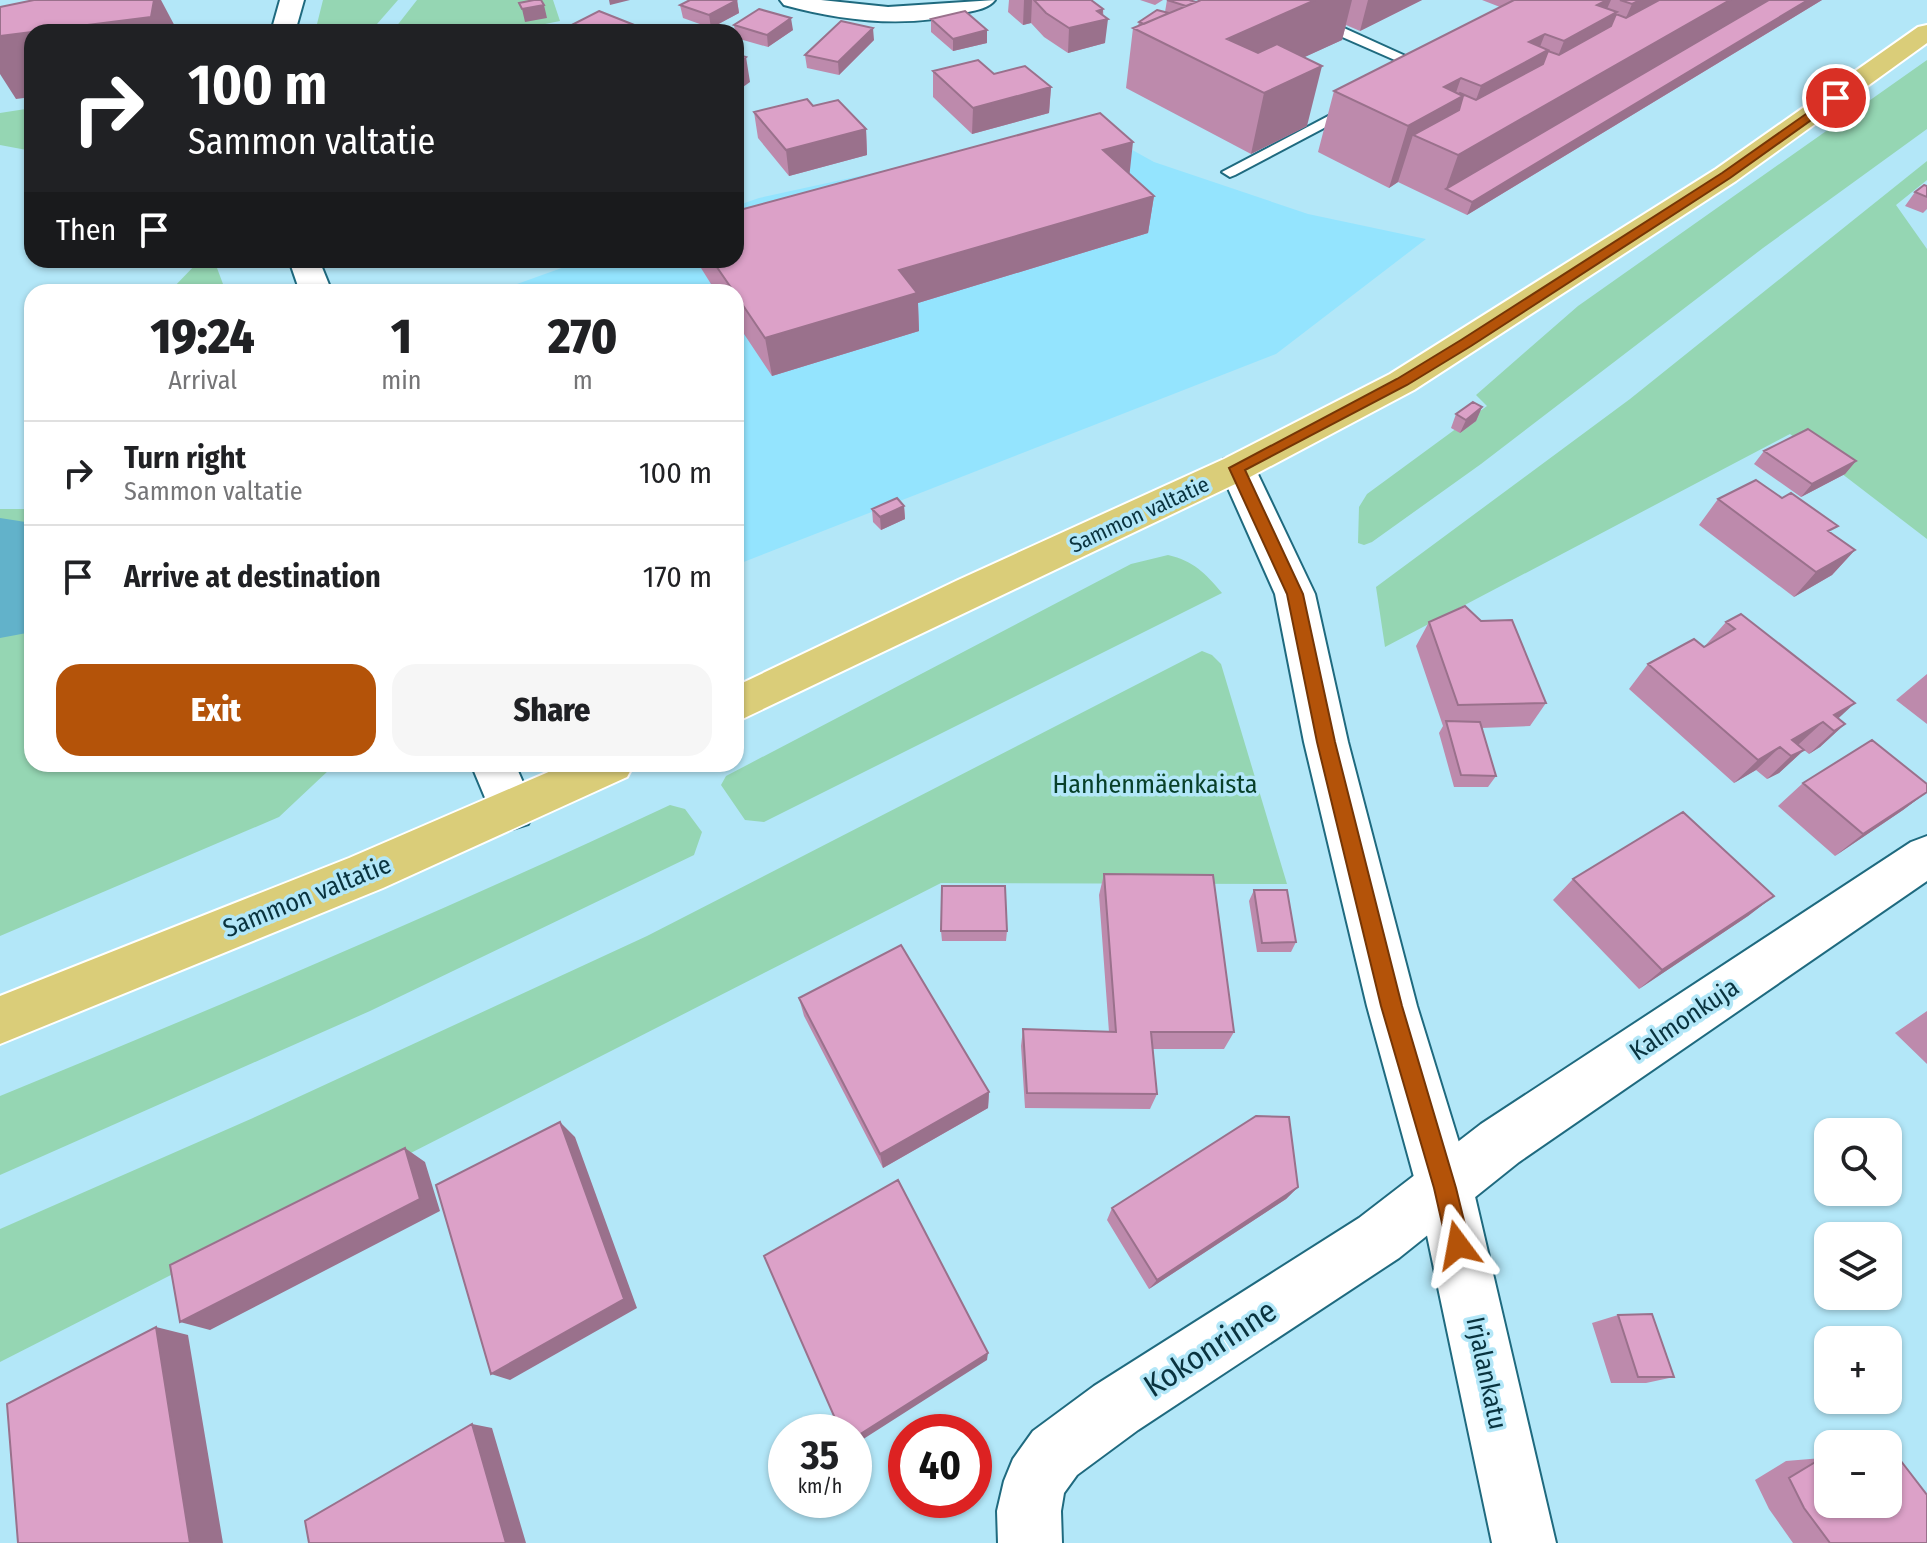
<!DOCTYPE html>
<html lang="en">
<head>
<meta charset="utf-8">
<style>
  body { margin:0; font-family:"Fira Sans Condensed",sans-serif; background:#f6f6f6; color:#202124; height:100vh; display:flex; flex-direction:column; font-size:30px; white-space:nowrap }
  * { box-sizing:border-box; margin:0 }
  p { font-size:26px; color:#757577 }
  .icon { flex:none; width:44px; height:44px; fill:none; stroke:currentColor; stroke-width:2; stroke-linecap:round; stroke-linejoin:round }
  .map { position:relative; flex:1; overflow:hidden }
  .sheet { position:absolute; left:24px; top:284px; width:720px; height:488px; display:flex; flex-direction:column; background:#fff; border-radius:24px; box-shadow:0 2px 6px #0004 }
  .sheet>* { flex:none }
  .top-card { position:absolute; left:24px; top:24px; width:720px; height:244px; border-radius:24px; box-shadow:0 2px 6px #0004; background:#202124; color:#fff; overflow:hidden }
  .tools { position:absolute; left:1814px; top:1118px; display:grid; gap:16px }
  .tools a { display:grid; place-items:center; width:88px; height:88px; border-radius:16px; background:#fff; box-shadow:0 2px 6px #0004; font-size:40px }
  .speed { position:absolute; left:768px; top:1414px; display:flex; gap:16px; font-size:40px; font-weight:700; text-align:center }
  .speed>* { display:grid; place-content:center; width:104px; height:104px; border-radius:50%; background:#fff; box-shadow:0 2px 6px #0004; line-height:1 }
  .speed small { font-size:20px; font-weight:400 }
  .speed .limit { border:12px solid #d22; background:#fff; color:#111 }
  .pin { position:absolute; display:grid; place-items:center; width:68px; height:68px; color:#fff; margin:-34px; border:4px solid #fff; border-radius:50%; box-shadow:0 2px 8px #0007 }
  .me { position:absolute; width:88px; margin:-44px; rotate:347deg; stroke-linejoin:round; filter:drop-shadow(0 0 6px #0008) }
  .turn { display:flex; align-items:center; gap:28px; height:168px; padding:0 32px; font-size:36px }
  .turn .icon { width:104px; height:104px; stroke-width:2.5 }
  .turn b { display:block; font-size:56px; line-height:68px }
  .then { display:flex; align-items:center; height:76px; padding:0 32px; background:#0003; gap:16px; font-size:30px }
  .eta { display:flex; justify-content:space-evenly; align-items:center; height:136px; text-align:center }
  .eta b { font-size:48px; font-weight:800; line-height:56px }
  .cta { display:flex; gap:16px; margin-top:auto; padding:16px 32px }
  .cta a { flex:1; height:92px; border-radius:24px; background:#b45309; color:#fff; font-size:32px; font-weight:800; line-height:92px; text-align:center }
  .cta a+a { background:#f6f6f6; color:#202124 }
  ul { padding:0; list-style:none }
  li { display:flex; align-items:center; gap:24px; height:104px; padding:0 32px; border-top:2px solid #e0e0e0 }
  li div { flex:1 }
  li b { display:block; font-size:30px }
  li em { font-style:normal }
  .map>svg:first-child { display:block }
  .built { fill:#94e4fe }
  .green { fill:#95d6b3 }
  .water { fill:#62b2ca }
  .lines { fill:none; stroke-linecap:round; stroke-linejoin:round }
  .service-casing { stroke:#1f6a7f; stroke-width:4 }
  .minor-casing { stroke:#1f6a7f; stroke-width:4 }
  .tertiary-casing { stroke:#1f6a7f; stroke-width:4 }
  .primary-casing { stroke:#fff; stroke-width:4 }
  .service { fill:#fff; fill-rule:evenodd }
  .minor { fill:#fff; fill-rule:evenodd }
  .tertiary { fill:#fff; fill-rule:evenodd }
  .primary { fill:#dacd79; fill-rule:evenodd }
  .wall { fill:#bd8aac }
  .shaded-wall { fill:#9a718c }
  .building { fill:#dca1c8; stroke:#9a718c; stroke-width:2 }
  .route { fill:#b45309; stroke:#753606; stroke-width:2 }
  .labels { text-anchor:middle; stroke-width:7; stroke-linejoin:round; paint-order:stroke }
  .far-street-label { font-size:22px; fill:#09333f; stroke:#b3e7f8 }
  .park-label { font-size:26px; fill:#084029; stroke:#b3e7f8 }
  .street-label { font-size:26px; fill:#09333f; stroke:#b3e7f8 }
  .near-street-label { font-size:32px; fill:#09333f; stroke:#b3e7f8 }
</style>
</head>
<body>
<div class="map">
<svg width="1927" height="1543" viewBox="0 0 1927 1543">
  <rect width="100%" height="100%" fill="#b3e7f8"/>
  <path class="built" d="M1089 126 1154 162 1308 214 1426 239 1276 354 736 565V292H495L584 260H736V206L759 198Z"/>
  <path class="green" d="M323 0H398L370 32H315Z
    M417 0H553L560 21 505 32H392Z
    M1927 60V129L1763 248 1481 464 1372 542 1364 545 1358 543 1359 507 1367 494 1487 406 1476 395 1578 306Z
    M32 108V151L0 145V113Z
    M1927 161V180L1896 205 1927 249V539L1790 434 1385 647 1376 587 1630 399Z
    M200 260H214L226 292H169Z
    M0 509H32V764H329V770L279 817 0 936Z
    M1168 555C1194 561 1205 573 1222 593L764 822 745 820 721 785 726 776 1131 564Z
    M1202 651 1212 655 1221 664 1287 884 941 883 0 1362V1229L253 1118 647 936Z
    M670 805 685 809 702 832 694 855 370 1011 0 1175V1096C225 1004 450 908 670 805Z"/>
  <path class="water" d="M0 518 32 523V632L0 638Z"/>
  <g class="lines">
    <g class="service-casing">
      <path id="service" d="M1285 0H1297V6L1302 9 1432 68 1420 71 1292 15 1284 7Z
        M1353 103 1360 107 1358 110 1235 175 1230 177 1222 172Z"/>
    </g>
    <g class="minor-casing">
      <path id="minor" d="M780 0H821L888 7 995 0C989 8 977 10 968 12 907 29 843 21 784 5Z
        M1927 836V881L1519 1162 1399 1258 1138 1430 1077 1475 1064 1493 1061 1511 1062 1543H998L997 1511 1004 1481 1013 1459 1033 1431 1094 1386 1359 1218 1481 1124 1911 842Z"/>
    </g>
    <g class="tertiary-casing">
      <path id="tertiary" d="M280 0H304L295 32H271Z
        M289 260H319L332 292H300Z
        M1237 456 1250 459 1255 468 1315 594 1348 742 1417 1006 1473 1188 1556 1543H1492L1417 1188 1367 1006 1304 742 1275 594 1219 468 1224 459Z
        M471 764H515L535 810 528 824 512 829 496 824Z"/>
    </g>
    <g class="primary-casing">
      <path id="primary" d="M1927 25V43L1736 181 1414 390 1250 477 736 722V686L958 580 1224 459 1390 374 1716 169 1918 27Z
        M567 764H634L627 777 383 888 0 1044V996L349 858Z"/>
    </g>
    <use href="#service" class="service"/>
    <use href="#minor" class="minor"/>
    <use href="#tertiary" class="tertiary"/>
    <use href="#primary" class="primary"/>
  </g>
  <path class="wall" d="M737 0 739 13 711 28 683 18 680 5Z
    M1009 0H1091L1103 9 1105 43 1068 53 1044 37 1031 23 1023 25 1008 12Z
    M1140 0H1163L1155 5Z
    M1167 0 1196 2 1201 0H1422L1360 31 1346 25 1342 40 1304 57 1307 126 1251 154 1126 88 1133 28 1138 26 1139 22 1165 12Z
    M1482 0H1822L1467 215 1398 182 1389 188 1318 152 1334 91 1500 7Z
    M931 19 987 43 953 51 931 32Z
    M734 25 793 30 768 47 736 38Z
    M874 40 839 75 807 68 805 55Z
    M933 71 994 74 1051 87 1049 113 972 134 933 97Z
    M813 106 866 129 867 155 789 176 758 138 754 112Z
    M1129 174 1154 196 1148 233 918 303 919 331 772 376 736 322V292H716L696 260H736Z
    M1927 186V209L1923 213 1905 206 1915 192Z
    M1482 407 1476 421 1460 433 1451 428 1456 414Z
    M1764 451 1856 461 1845 474 1801 497 1754 464Z
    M1782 498 1855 550 1832 575 1794 597 1699 525 1718 499Z
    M904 506 905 519 881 530 873 522 872 509Z
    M1429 622 1546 703 1530 726 1481 728 1496 776 1488 787H1454L1439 733 1443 726 1416 646Z
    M1726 622 1845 724 1820 747 1809 754 1804 750 1779 773 1767 779 1756 770 1734 783 1629 689 1648 664 1704 647Z
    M1927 674V724L1896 700Z
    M1803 783 1927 792 1903 810 1835 856 1778 806Z
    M1104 874 1234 1032 1224 1049H1153L1157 1094 1150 1109 1025 1108 1021 1046 1023 1029 1109 1032 1099 895Z
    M1573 879 1774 896 1748 916 1639 989 1553 900Z
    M1254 890 1296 942 1291 952H1257L1249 901Z
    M941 931H1007L1006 941H942Z
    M799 998 989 1092 988 1108 883 1168 804 1016Z
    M1927 1011V1064L1895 1033Z
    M1298 1187 1286 1199 1149 1289 1107 1220 1112 1208Z
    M1618 1315 1674 1377 1646 1383H1611L1592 1323Z
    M1894 1452 1927 1543H1793L1769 1509 1755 1480 1786 1461 1822 1458 1828 1504H1888V1453Z"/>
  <path class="shaded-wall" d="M154 0H161L178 32H34Z
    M609 0H630L610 5Z
    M737 0 739 13 711 28 709 15Z
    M1024 0H1032L1031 23 1023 25Z
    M1315 0H1352L1342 40 1246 84 1227 39Z
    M1368 0H1422L1360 31Z
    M1607 0H1611L1602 20 1617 12 1591 71 1540 101 1564 41 1597 5Z
    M1640 0H1670L1606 63 1632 4Z
    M1730 0H1784L1446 189 1458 155Z
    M1808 0H1822L1467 215 1472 202Z
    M544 5 547 18 525 22 522 9Z
    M1103 9 1102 20 1108 19 1105 43 1068 53 1069 28 1097 11Z
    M791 18 793 30 768 47 767 35Z
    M873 28 874 40 839 75 838 62Z
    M987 30V43L953 51V39Z
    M32 32V97L16 99 0 74V36Z
    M1545 34 1536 57 1548 50 1524 110 1459 147 1481 86 1529 42Z
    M746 57 750 82 736 92V64Z
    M1322 66 1307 126 1251 154 1264 93Z
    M1461 78 1453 101 1463 96 1445 149 1413 135 1398 182 1389 188 1408 126 1444 87Z
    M1051 87 1049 113 972 134 973 108Z
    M866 129 867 155 789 176 786 150Z
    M1133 142 1129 179 1103 150Z
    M736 182 739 197 736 198Z
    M1154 196 1148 233 918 303 919 331 772 376 765 338 899 270Z
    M1482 407 1476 421 1460 433 1466 420Z
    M1856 461 1845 474 1801 497 1812 484Z
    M904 506 905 519 881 530 880 517Z
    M1855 550 1832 575 1794 597 1816 572Z
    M1855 703 1829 727 1834 715Z
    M1823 722 1798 745 1792 740Z
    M1845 724 1820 747 1809 754 1834 731Z
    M1780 747 1756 770 1734 783 1758 760Z
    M1804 750 1779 773 1767 779 1791 756Z
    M1927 792 1903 810 1835 856 1863 834Z
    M1774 896 1748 916 1639 989 1662 970Z
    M989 1092 988 1108 883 1168 880 1154Z
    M560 1122 575 1137 637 1308 510 1380 491 1374Z
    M405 1148 425 1162 440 1211 210 1330 180 1322Z
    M1298 1187 1286 1199 1149 1289 1157 1280Z
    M156 1327 188 1335 223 1543H190Z
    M988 1353 987 1360 854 1445V1438Z
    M472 1424 492 1428 526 1543H506Z"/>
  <path class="building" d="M34 0H154L151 17 0 36V7Z
    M534 0H541L544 5 522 9 519 3Z
    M690 0H737L709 15 680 5Z
    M1034 0H1091L1103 9 1097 11 1108 19 1069 28 1046 13Z
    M1167 0H1189L1196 2 1186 6Z
    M1201 0H1315L1227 39 1258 53 1277 44 1322 66 1264 93 1133 28Z
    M1514 0H1607L1597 5 1617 12 1564 41 1545 34 1529 42 1548 50 1481 86 1461 78 1444 87 1463 96 1408 126 1334 91Z
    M1620 0H1640L1632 4Z
    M1659 0H1730L1458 155 1413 135 1459 110 1463 96 1459 94 1460 93 1476 100 1543 64 1548 51 1559 55 1611 26 1616 14 1626 18Z
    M1769 0H1808L1472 202 1446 189Z
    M759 9 791 18 767 35 734 25Z
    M1157 10 1169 13 1144 24 1139 22Z
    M599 11 652 32H558Z
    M965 11 987 30 953 39 931 19Z
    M841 21 873 28 838 62 805 55Z
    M736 54 746 57 736 64Z
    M978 60 994 74 1025 66 1051 87 973 108 933 71Z
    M807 99 813 106 838 100 866 129 786 150 754 112Z
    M1100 113 1133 142 1103 150 1154 196 899 270 917 293 765 338 736 295V292H734L712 260H736V211Z
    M1924 185 1927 186V197L1915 192Z
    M1473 402 1482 407 1466 420 1456 414Z
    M1808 429 1856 461 1812 484 1764 451Z
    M1756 480 1782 498 1791 493 1838 526 1828 531 1855 550 1816 572 1718 499Z
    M897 498 904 506 880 517 872 509Z
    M1465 606 1481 621 1512 620 1546 703 1458 705 1429 622Z
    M1741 614 1855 703 1834 715 1845 724 1834 731 1823 722 1792 740 1804 750 1791 756 1780 747 1758 760 1648 664 1694 639 1704 647 1735 629 1726 622Z
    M1446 721 1480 722 1496 776 1461 775Z
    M1872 740 1927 784V792L1863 834 1803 783Z
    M1683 812 1774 896 1662 970 1573 879Z
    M1104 874 1213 875 1234 1032H1151L1157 1094 1027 1093 1023 1029 1116 1032Z
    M942 886H1005L1007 931H941Z
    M1254 890H1287L1296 942 1262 943Z
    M901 945 989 1092 880 1154 799 998Z
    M1256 1116 1289 1117 1298 1187 1157 1280 1112 1208Z
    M560 1122 624 1299 491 1374 436 1185Z
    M405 1148 420 1199 180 1322 170 1265Z
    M898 1180 988 1353 854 1438V1432H841L764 1256Z
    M1652 1314 1674 1377H1638L1618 1315Z
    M156 1327 190 1543H18L7 1404Z
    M472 1424 506 1543H309L305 1521Z
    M1894 1452 1927 1495V1543H1830L1804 1508 1789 1478 1822 1458 1828 1466V1504H1888V1456Z"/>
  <path class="route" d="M1833 95 1842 98 1730 178 1471 346 1407 385 1245 470 1303 594 1335 742 1402 1006 1456 1188 1470 1245 1467 1253 1458 1257 1450 1253 1447 1245 1434 1188 1381 1006 1317 742 1287 594 1229 468 1397 379 1461 340 1722 173Z"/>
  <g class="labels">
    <g class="far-street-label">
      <text transform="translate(1139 514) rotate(-25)" y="8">Sammon valtatie</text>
    </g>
    <g class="park-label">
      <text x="1155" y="793">Hanhenmäenkaista</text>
    </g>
    <g class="street-label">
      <text transform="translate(307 896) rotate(-22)" y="9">Sammon valtatie</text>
      <text transform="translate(1684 1019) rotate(-34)" y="9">Kalmonkuja</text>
      <text transform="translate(1487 1373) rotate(78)" y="9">Irjalankatu</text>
    </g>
    <g class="near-street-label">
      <text transform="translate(1210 1348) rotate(-33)" y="11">Kokonrinne</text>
    </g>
  </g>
</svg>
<div class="tools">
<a><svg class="icon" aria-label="search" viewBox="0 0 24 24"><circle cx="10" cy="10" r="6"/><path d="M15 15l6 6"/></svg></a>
<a><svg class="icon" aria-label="layers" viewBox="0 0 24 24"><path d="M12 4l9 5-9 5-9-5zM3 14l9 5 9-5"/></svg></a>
<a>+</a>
<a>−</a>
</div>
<div class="speed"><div>35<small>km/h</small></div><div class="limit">40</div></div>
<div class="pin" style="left:1836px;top:98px;background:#d93025"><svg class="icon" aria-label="arrive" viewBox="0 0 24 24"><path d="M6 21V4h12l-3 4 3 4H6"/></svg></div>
<svg class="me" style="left:1458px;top:1245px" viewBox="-20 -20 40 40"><path d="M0-17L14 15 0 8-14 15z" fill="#b45309" stroke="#fff" stroke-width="4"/></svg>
<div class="top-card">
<div class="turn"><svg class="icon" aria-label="right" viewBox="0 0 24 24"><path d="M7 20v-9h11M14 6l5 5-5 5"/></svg><div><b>100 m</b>Sammon valtatie</div></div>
<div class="then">Then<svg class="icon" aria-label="arrive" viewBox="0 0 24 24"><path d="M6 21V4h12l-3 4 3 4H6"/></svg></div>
</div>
<section class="sheet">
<div class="eta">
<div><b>19:24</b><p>Arrival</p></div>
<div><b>1</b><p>min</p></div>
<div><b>270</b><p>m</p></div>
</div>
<ul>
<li><svg class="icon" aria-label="right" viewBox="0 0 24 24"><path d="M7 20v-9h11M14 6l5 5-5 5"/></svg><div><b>Turn right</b><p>Sammon valtatie</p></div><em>100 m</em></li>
<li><svg class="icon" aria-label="arrive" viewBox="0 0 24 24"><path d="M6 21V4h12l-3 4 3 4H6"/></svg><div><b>Arrive at destination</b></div><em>170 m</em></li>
</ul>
<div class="cta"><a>Exit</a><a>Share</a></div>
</section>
</div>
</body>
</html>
